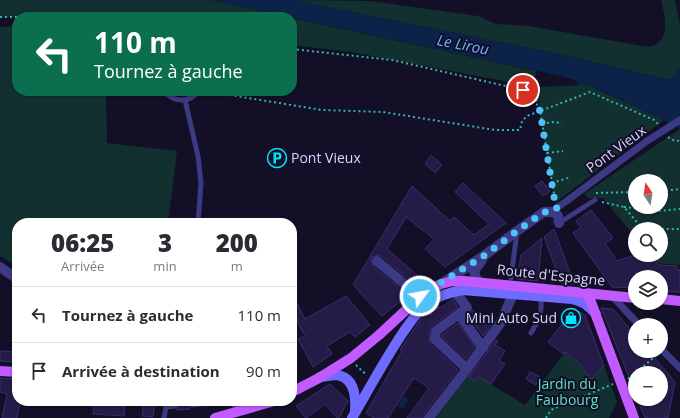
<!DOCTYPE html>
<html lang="fr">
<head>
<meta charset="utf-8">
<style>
  body { margin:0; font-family:"Open Sans",sans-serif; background:#f2f2f3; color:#2b2b33; height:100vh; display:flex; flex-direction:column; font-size:15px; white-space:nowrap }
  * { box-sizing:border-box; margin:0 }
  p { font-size:13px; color:#7c7c81 }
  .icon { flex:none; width:22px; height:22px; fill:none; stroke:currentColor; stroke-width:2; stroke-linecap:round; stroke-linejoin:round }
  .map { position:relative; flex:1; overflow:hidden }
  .drawer { position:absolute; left:12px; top:218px; width:285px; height:188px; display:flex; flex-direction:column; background:#fff; border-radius:16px; box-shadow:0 1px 3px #0004 }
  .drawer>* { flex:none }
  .banner { position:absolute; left:12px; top:12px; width:285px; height:84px; border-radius:16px; box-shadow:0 1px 3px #0004; background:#0b6e4f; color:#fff; overflow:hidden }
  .needle { width:26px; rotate:348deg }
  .fabs { position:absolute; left:628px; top:174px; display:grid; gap:8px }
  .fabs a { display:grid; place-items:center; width:40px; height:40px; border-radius:50%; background:#fff; box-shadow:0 1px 3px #0004; font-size:20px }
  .pin { position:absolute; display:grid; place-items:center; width:34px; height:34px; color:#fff; margin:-17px; border:2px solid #fff; border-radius:50%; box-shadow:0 1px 4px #0007 }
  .me { position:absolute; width:44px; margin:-22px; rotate:58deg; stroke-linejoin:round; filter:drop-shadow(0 0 3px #0008) }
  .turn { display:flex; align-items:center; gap:14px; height:84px; padding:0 16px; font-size:18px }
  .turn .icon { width:52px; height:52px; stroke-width:2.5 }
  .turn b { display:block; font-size:28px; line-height:34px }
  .eta { display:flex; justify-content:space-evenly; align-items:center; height:68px; text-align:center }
  .eta b { font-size:24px; font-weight:800; line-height:28px }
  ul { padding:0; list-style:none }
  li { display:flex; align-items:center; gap:12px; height:56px; padding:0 16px; border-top:1px solid #e1e1e2 }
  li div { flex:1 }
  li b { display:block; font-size:15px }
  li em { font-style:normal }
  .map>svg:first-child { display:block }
  .green { fill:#12302f; fill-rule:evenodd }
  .water { fill:#0c2248 }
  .building { fill:#241b47; stroke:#3b2d73 }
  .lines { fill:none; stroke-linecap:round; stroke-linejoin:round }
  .path { stroke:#2fb8b0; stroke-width:2; stroke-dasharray:2 3; stroke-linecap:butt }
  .service { stroke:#3d3a85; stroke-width:5 }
  .pedestrian { stroke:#3d3a85; stroke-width:7 }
  .minor { stroke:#3d3a85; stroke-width:10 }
  .secondary { stroke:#6f6bff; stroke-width:10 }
  .primary { stroke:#c25bff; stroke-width:10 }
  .pedestrian-bridge { stroke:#3d3a85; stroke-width:7 }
  .route { stroke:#4fc3f7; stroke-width:7; stroke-dasharray:0 12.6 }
  .labels { text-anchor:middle; stroke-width:4; stroke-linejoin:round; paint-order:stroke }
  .street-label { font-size:14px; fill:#d9d4ff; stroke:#130f26 }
  .poi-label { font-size:14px; fill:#d9d4ff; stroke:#130f26; text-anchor:start }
  .park-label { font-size:14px; fill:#5fe0c0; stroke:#130f26 }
  .water-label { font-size:15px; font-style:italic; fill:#62b6ff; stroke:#130f26 }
</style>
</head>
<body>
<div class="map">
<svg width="680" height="418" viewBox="0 0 680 418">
  <rect width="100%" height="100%" fill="#130f26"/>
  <path class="green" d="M0 0H211L288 17H0Z
    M293 0 370 1 478 16 496 24 529 26 642 46C646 46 652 47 655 45 671 37 664 13 661 0H675L680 26V68L671 80 549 52Z
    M292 18 536 71 533 89 504 81 351 52 292 45Z
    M17 26V91H106L107 143 177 151 168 223H17V266L0 256V27Z
    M588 85 664 120 555 203 540 111 537 87Z
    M680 129V265L656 263 650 255H661V229H635V237L603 198H589L584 194ZM635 181H661V207H635Z
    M565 352 579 363 591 379 604 366 617 402 609 418H436L472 371 491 384 525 405Z"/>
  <path class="water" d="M211 0H293L549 52 670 80 680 67V129L664 120 598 89 588 85H578L577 81 565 77Z
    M404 396 409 399 403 409 397 406Z"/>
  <path class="building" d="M431 155 442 165 435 173 425 164Z
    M542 181 550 191 543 196 535 186Z
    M463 183 506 223 445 267 425 249 434 239 406 217 387 249 425 282 418 287 381 256 378 255 372 257 371 260 373 266 408 295 382 316 353 285 412 186 450 221 454 217 474 235 489 224 455 192Z
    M591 210 613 238 605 243 617 261 635 255H650L659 265 677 266V270H680V292L661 291V277H635V288L612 287 573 233 581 228 576 221Z
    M554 229 564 256 574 284 561 283 544 237Z
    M542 238 538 281 517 279 521 255Z
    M292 293 305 319 346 296 370 325 355 337 350 332 327 346 332 354 313 367 298 339 305 336 292 312Z
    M453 299 458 307 432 326 430 330 429 339 431 344 458 370 424 414 423 418H407L429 388 414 378 388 418H374L366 413 402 351 400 350 420 320 426 313 443 306Z
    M601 308 613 309 635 335V351H649L675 382 668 418H645L637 399H661V373H635V392Z
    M574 309 585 315 604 366 591 379 579 363 565 352 563 354 548 342Z
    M473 310 491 325 483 336 468 315Z
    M458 323 475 347 466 359 442 337V335Z
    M496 340 498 341 495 345 505 351 499 361 505 364 491 384 478 376 475 381 469 377Z
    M0 351 17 352V362L0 361Z
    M530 372 540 377 536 385 526 379Z
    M0 378 17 379V401L20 402 17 418H2L7 394 0 392Z
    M330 384 348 401 339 418H337L325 404 306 418 296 406Z
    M94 401H125L124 416 93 414Z
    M144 401H155L153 417 142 416Z
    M175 401H192L188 404 190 409 176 410 179 406Z"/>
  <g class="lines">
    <path class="path" d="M0 17H17
      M292 49 392 60 523 90 533 96 540 111 555 200
      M205 91 322 110 383 112 495 130H520L522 121 527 116 590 92 654 120 658 124
      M542 124 551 122 562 123
      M668 137 673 140 680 141
      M547 153 563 151
      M552 183 571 177
      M661 191 680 189
      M596 193 635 192
      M602 202 624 207 641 227 645 229H680
      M624 207 657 211 680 209
      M356 365 362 371 366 374
      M628 379 657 355
      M546 418 551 410 613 384"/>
    <path class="service" d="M164 91C173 102 189 104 198 91
      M185 100 198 156 201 183 198 223
      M559 223 595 200
      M511 278 517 232
      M531 333C540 318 542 314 541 297
      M166 401V407L175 406
      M228 401 241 410
      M192 405 222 401
      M164 418 166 407"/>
    <path class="pedestrian" d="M551 212 568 200
      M612 296 639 325
      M661 349 680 368"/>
    <path class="minor" d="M377 261 420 297
      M0 267 17 279
      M480 282 476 279 474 271 482 260
      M443 283 485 255 517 231 544 212H551L555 213 558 216 559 223
      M455 291 467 308 436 331 435 339 467 369
      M459 314 483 348
      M429 418 467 369 501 322 513 294"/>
    <path class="secondary" d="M320 377C325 377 331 375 336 375 355 377 356 397 355 411
      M352 418C369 389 385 359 404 331 412 320 418 310 428 303 438 296 451 292 463 290L572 299C583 301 588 306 596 314"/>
    <path class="primary" d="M586 293 591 302 634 418
      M661 299 680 301
      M0 371 17 372
      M292 392 319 378 351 358 379 335 420 297 429 290 441 284 453 281H464L635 298
      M215 418 274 401"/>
    <path class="pedestrian-bridge" d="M568 200 647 141 680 120"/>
  </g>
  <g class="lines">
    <path class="route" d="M420 296 485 255 517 231 544 212H551L558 207 555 203 540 111 533 96 523 90"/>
  </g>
  <defs>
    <g id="parking-ring" transform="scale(1)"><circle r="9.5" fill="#130f26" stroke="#00e5ff" stroke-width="1.5"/><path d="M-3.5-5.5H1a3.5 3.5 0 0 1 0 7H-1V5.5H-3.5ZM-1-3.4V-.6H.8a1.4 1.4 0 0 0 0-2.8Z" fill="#00e5ff"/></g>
    <g id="shop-ring" transform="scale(1)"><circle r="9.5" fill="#130f26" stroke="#00e5ff" stroke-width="1.5"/><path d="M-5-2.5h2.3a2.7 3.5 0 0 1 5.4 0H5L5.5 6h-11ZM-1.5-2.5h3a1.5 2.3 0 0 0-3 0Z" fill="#00e5ff"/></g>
  </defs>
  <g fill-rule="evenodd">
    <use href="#parking-ring" x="277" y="158"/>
    <use href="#shop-ring" x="571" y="318"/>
  </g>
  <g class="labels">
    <g class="street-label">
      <text transform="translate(616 149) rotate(-36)" y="5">Pont Vieux</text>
      <text transform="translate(551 275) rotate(6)" y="5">Route d'Espagne</text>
    </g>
    <g class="poi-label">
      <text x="291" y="163">Pont Vieux</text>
      <text x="557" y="323" text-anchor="end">Mini Auto Sud</text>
    </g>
    <g class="park-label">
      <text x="567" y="389">Jardin du<tspan x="567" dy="16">Faubourg</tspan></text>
    </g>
    <g class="water-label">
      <text transform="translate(463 45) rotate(11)" y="5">Le Lirou</text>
    </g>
  </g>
</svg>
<div class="fabs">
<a><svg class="needle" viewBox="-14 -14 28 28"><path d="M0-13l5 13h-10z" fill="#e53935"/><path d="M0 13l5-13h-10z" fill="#7c7c81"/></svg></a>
<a><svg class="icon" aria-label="search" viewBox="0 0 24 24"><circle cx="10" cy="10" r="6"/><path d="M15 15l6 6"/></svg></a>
<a><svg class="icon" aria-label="layers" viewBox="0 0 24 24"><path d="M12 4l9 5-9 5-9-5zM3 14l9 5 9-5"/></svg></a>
<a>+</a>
<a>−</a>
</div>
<div class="pin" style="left:523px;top:90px;background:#d93025"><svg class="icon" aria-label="arrive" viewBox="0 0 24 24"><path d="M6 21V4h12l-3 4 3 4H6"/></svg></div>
<svg class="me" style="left:420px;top:296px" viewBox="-20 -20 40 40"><circle r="17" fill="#4fc3f7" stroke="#fff" stroke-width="3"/><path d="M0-11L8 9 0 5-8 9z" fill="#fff"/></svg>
<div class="banner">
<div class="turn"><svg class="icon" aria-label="left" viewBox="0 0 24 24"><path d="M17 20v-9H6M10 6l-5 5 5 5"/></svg><div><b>110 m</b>Tournez à gauche</div></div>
</div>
<section class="drawer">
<div class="eta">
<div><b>06:25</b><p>Arrivée</p></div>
<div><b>3</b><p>min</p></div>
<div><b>200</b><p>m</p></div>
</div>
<ul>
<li><svg class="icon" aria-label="left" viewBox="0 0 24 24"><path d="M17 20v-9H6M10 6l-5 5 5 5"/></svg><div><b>Tournez à gauche</b></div><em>110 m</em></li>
<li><svg class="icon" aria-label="arrive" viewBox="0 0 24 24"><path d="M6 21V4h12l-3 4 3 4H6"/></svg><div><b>Arrivée à destination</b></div><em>90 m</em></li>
</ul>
</section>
</div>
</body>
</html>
